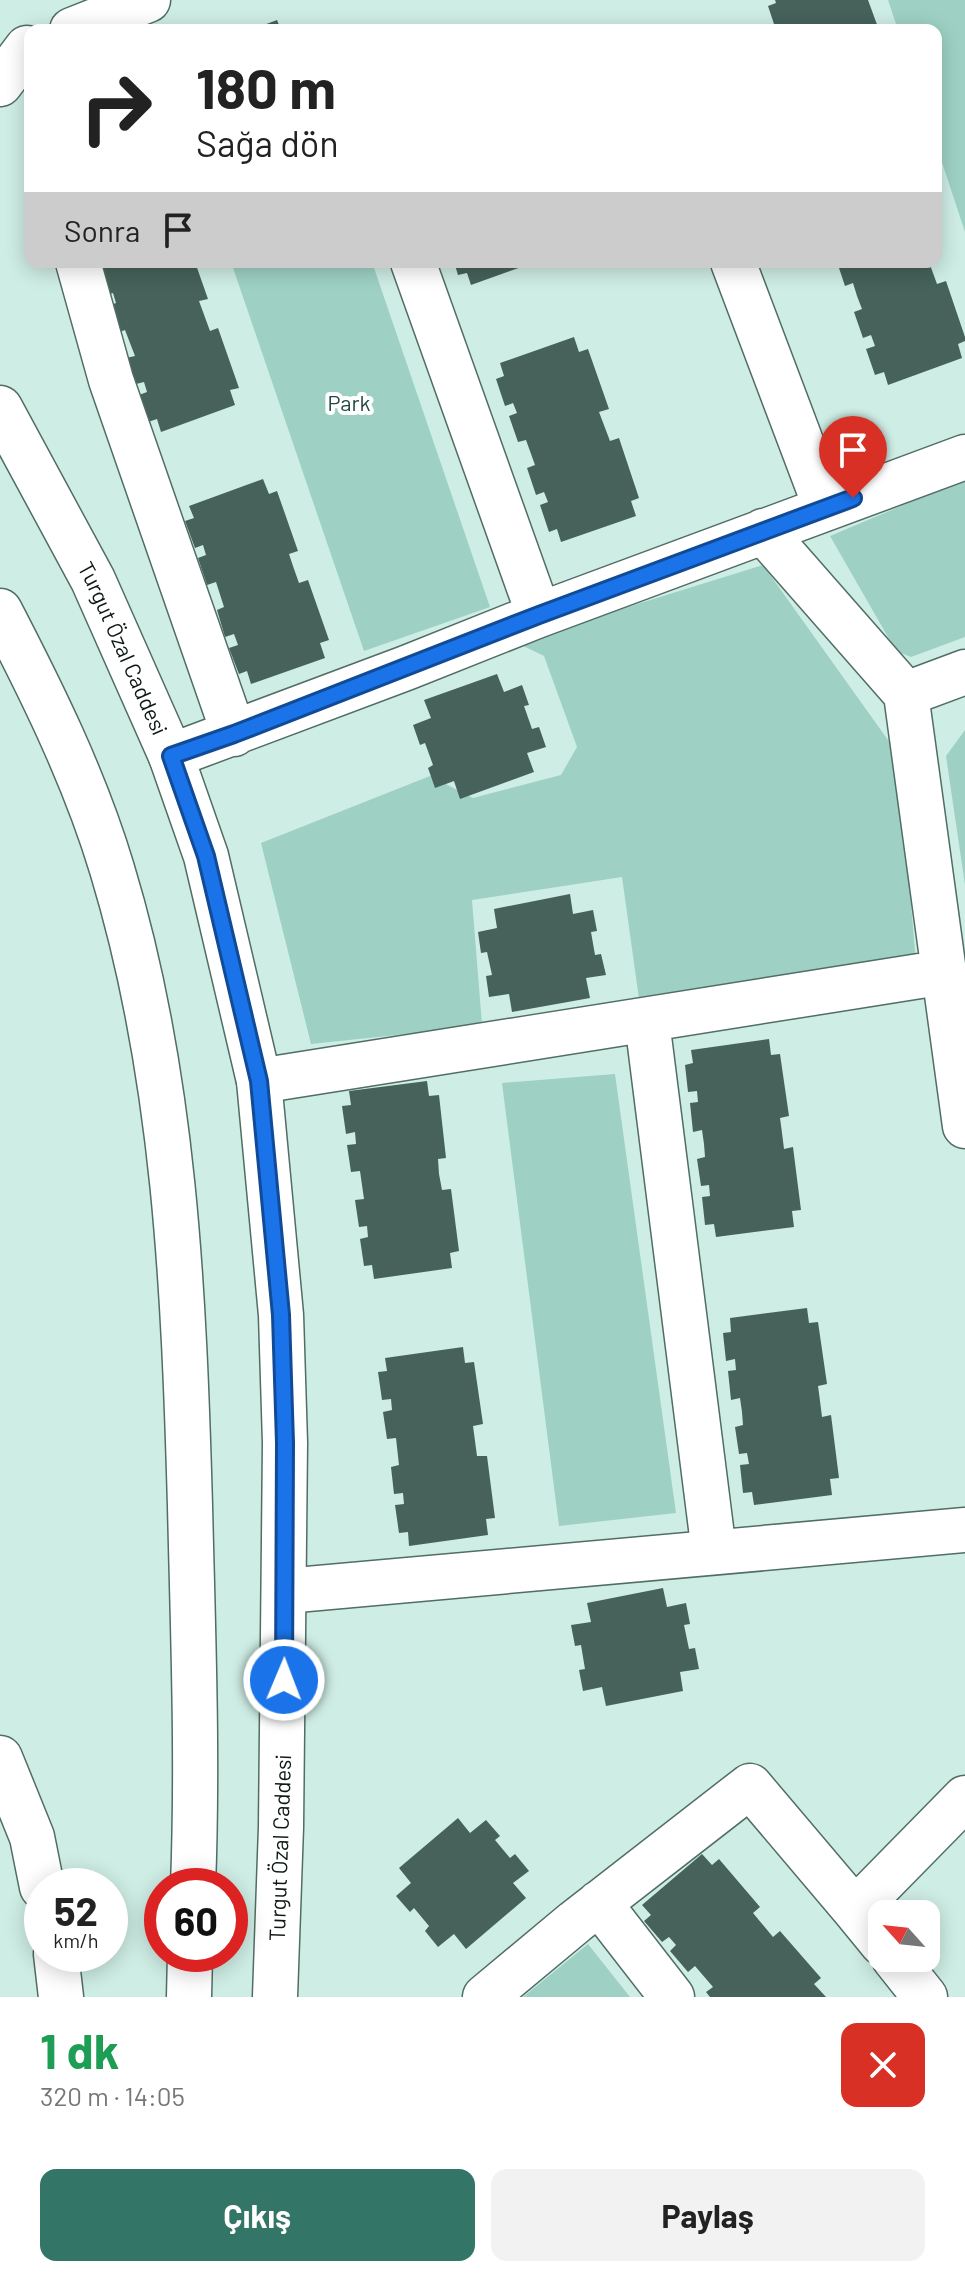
<!DOCTYPE html>
<html lang="tr">
<head>
<meta charset="utf-8">
<style>
  body { margin:0; font-family:Barlow,sans-serif; background:#f2f2f2; color:#222; height:100vh; display:flex; flex-direction:column; font-size:30px; white-space:nowrap }
  * { box-sizing:border-box; margin:0 }
  p { font-size:26px; color:#767676 }
  .icon { flex:none; width:44px; height:44px; fill:none; stroke:currentColor; stroke-width:2; stroke-linecap:round; stroke-linejoin:round }
  .map { position:relative; height:1997px; overflow:hidden }
  .panel { display:flex; flex-direction:column; background:#fff; flex:1 }
  .panel>* { flex:none }
  .hud { position:absolute; left:24px; top:24px; width:918px; height:244px; border-radius:16px; box-shadow:0 4px 20px #0003; background:#fff; color:#222; overflow:hidden }
  .needle { width:52px; rotate:297deg }
  .fabs { position:absolute; left:868px; top:1900px; display:grid; gap:16px }
  .fabs a { display:grid; place-items:center; width:72px; height:72px; border-radius:16px; background:#fff; box-shadow:0 4px 20px #0003; font-size:40px }
  .speed { position:absolute; left:24px; top:1868px; display:flex; gap:16px; font-size:40px; font-weight:700; text-align:center }
  .speed>* { display:grid; place-content:center; width:104px; height:104px; border-radius:50%; background:#fff; box-shadow:0 4px 20px #0003; line-height:1 }
  .speed small { font-size:20px; font-weight:400 }
  .speed .limit { border:12px solid #d22; background:#fff; color:#111 }
  .pin { position:absolute; display:grid; place-items:center; width:68px; height:68px; color:#fff; margin:-82px -34px; border-radius:50% 50% 50% 0; rotate:-45deg; box-shadow:0 0 8px #0007 }
  .pin .icon { rotate:45deg }
  .me { position:absolute; width:88px; margin:-44px; rotate:1deg; stroke-linejoin:round; filter:drop-shadow(0 0 6px #0008) }
  .turn { display:flex; align-items:center; gap:28px; height:168px; padding:0 40px; font-size:36px }
  .turn .icon { width:104px; height:104px; stroke-width:2.5 }
  .turn b { display:block; font-size:56px; line-height:68px }
  .then { display:flex; align-items:center; height:76px; padding:0 40px; background:#0003; gap:16px; font-size:30px }
  .round { display:grid; place-items:center; flex:none; width:84px; height:84px; border-radius:16px; background:#f2f2f2 }
  .summary { display:flex; align-items:center; justify-content:space-between; height:136px; padding:0 40px }
  h1 { font-size:48px; font-weight:700; line-height:60px; color:#1e9e55 }
  .action { display:flex; gap:16px; margin-top:auto; padding:16px 40px }
  .action a { flex:1; height:92px; border-radius:16px; background:#337668; color:#fff; font-size:32px; font-weight:700; line-height:92px; text-align:center }
  .action a+a { background:#f2f2f2; color:#222 }
  .map>svg:first-child { display:block }
  .green { fill:#9ed1c4 }
  .building { fill:#46625b }
  .lines { fill:none; stroke-linecap:round; stroke-linejoin:round }
  .minor-casing { stroke:#516d65; stroke-width:47 }
  .major-casing { stroke:#516d65; stroke-width:47 }
  .minor { stroke:#fff; stroke-width:44 }
  .major { stroke:#fff; stroke-width:44 }
  .route-casing { stroke:#114b97; stroke-width:20 }
  .route { stroke:#1a73e8; stroke-width:14 }
  .labels { text-anchor:middle; stroke-width:8; stroke-linejoin:round; paint-order:stroke }
  .park-label { font-size:22px; fill:#21483f; stroke:#fff }
  .street-label { font-size:22px; fill:#0e1916; stroke:#fff }
</style>
</head>
<body>
<div class="map">
<svg width="965" height="1997" viewBox="0 0 965 1997">
  <rect width="100%" height="100%" fill="#ceede5"/>
  <path class="green" d="M888 0H965V232L936 144V30H898Z
    M231 262H372L490 607 364 651Z
    M965 479V637L911 657 896 651 830 536Z
    M763 565 898 754 916 962 640 1006 622 877 472 900 483 1037 444 1030 311 1044 261 843 430 776 473 798 561 775 577 747 544 656 515 642Z
    M965 730V885L946 756Z
    M615 1074 676 1513 559 1526 502 1083Z
    M588 1944 630 1997H523Z"/>
  <path class="building" d="M775 0H868L879 30H776L768 6 776 3Z
    M277 20 281 30H251Z
    M102 262H195L208 299 199 301 210 331 218 328 239 388 230 390 235 405 161 432 157 419 148 422 139 395 147 392 144 382 136 384 126 358 135 356 125 330 117 333 108 306 116 303 113 293 104 296 95 269 103 266Z
    M454 262H535L471 285 467 273 458 275Z
    M837 262H929L937 284 946 281 965 337V341L958 344 962 358 888 385 884 372 875 375 866 349 875 346 871 335 863 338 854 312 862 309 857 296 853 283 845 286Z
    M574 337 579 352 588 349 609 409 599 412 610 441 619 438 639 498 631 501 636 516 561 542 557 529 549 532 540 505 548 502 544 492 536 495 527 468 535 465 526 440 518 442 509 416 517 413 513 403 505 406 496 379 504 376 500 363Z
    M263 479 269 494 277 491 298 551 289 554 294 569 299 583 308 580 329 640 320 643 325 658 251 684 247 671 239 674 229 648 238 645 234 634 225 637 217 610 224 607 216 582 207 585 198 558 206 555 203 545 195 548 185 521 194 518 189 506Z
    M497 674 504 692 522 685 529 705 524 706 532 729 539 727 546 747 527 753 534 772 460 799 454 781 435 788 428 768 433 765 425 743 420 745 413 725 431 718 424 700Z
    M570 894 573 914 593 910 597 931 591 932 595 955 601 954 606 975 586 978 590 998 512 1012 509 994 489 997 486 976 492 975 487 952 481 953 478 932 497 928 494 909Z
    M769 1039 771 1055 780 1054 789 1116 780 1118 782 1133 784 1149 793 1147 801 1210 792 1211 794 1227 716 1237 714 1224 705 1225 702 1197 710 1196 709 1185 701 1186 697 1159 705 1157 704 1144 702 1130 693 1132 690 1103 698 1102 697 1091 688 1092 685 1065 693 1063 691 1050Z
    M427 1081 429 1096 439 1095 446 1158 438 1159 439 1174 442 1190 451 1189 459 1251 450 1253 452 1268 374 1279 372 1265 364 1266 360 1239 368 1237 367 1226 359 1227 355 1200 364 1199 360 1171 351 1172 347 1145 356 1144 355 1132 346 1134 342 1106 351 1105 349 1091Z
    M807 1308 809 1323 818 1322 827 1384 818 1386 820 1401 822 1417 831 1415 839 1478 830 1479 832 1495 754 1505 752 1492 743 1493 740 1465 749 1464 747 1453 739 1454 735 1427 743 1425 742 1412 740 1398 731 1400 728 1371 736 1370 735 1359 726 1361 723 1333 731 1332 730 1318Z
    M463 1347 465 1363 474 1362 483 1424 473 1426 477 1456H487L495 1518 486 1519 488 1535 409 1546 408 1532 399 1533 395 1505 404 1504 403 1493 394 1494 391 1467 399 1465 396 1438 387 1439 383 1412 392 1410 391 1399 382 1400 378 1372 387 1371 385 1358Z
    M663 1588 667 1607 686 1603 690 1624 684 1625 689 1649 695 1648 699 1669 680 1672 683 1691 606 1706 602 1687 583 1691 579 1670 585 1669 581 1645 575 1646 571 1625 591 1622 587 1603Z
    M458 1818 470 1833 486 1820 500 1836 495 1840 510 1858 515 1854 529 1871 513 1883 526 1898 466 1949 454 1934 438 1947 425 1931 429 1926 414 1908 410 1912 396 1896 411 1883 399 1868Z
    M702 1854 712 1865 719 1859 760 1907 753 1913 773 1937 780 1931 821 1978 814 1984 826 1997H710L706 1992 713 1987 695 1966 688 1972 670 1951 676 1945 669 1937 662 1942 644 1921 651 1915 642 1905Z"/>
  <g class="lines">
    <g class="minor-casing">
      <path id="minor" d="M72 30 148 0
        M78 262 111 380 234 734
        M413 262 539 615 965 457
        M733 262 826 508
        M763 531 906 694 965 1126
        M906 694 965 672
        M171 756 406 668 539 615
        M647 1021 714 1552
        M259 1081 945 972
        M285 1591 965 1530
        M0 1758 32 1837 42 1887
        M599 1903 672 1997
        M882 1943 855 1910 965 1798
        M56 1954 61 1997
        M894 1958 925 1997
        M485 1997 575 1922 750 1786 855 1910"/>
    </g>
    <g class="major-casing">
      <g id="major">
        <path d="M0 84 27 48"/>
        <path id="s1" d="M0 408 93 580 171 756 206 856 259 1081 281 1315 285 1443 281 1827 275 1997"/>
        <path d="M0 611C43 694 85 779 112 869 175 1076 184 1292 190 1506 193 1633 198 1759 193 1886"/>
        <path d="M189 1997 190 1954"/>
      </g>
    </g>
    <use href="#minor" class="minor"/>
    <use href="#major" class="major"/>
  </g>
  <g class="lines">
    <g class="route-casing">
      <path id="route" d="M284 1680 285 1443 281 1315 259 1081 206 856 171 756 234 734 539 615 853 498"/>
    </g>
    <use href="#route" class="route"/>
  </g>
  <g class="labels">
    <g class="park-label">
      <text x="349" y="411">Park</text>
    </g>
    <g class="street-label">
      <text dy="8" stroke="none"><textPath href="#s1" startOffset="270">Turgut Özal Caddesi</textPath></text>
      <text transform="translate(280 1848) rotate(-88)" y="8">Turgut Özal Caddesi</text>
    </g>
  </g>
</svg>
<div class="fabs">
<a><svg class="needle" viewBox="-14 -14 28 28"><path d="M0-13l5 13h-10z" fill="#e53935"/><path d="M0 13l5-13h-10z" fill="#767676"/></svg></a>
</div>
<div class="speed"><div>52<small>km/h</small></div><div class="limit">60</div></div>
<div class="pin" style="left:853px;top:498px;background:#d93025"><svg class="icon" aria-label="arrive" viewBox="0 0 24 24"><path d="M6 21V4h12l-3 4 3 4H6"/></svg></div>
<svg class="me" style="left:284px;top:1680px" viewBox="-20 -20 40 40"><circle r="17" fill="#1a73e8" stroke="#fff" stroke-width="3"/><path d="M0-11L8 9 0 5-8 9z" fill="#fff"/></svg>
<div class="hud">
<div class="turn"><svg class="icon" aria-label="right" viewBox="0 0 24 24"><path d="M7 20v-9h11M14 6l5 5-5 5"/></svg><div><b>180 m</b>Sağa dön</div></div>
<div class="then">Sonra<svg class="icon" aria-label="arrive" viewBox="0 0 24 24"><path d="M6 21V4h12l-3 4 3 4H6"/></svg></div>
</div>
</div>
<section class="panel">
<div class="summary"><div><h1>1 dk</h1><p>320 m · 14:05</p></div><a class="round" style="background:#d93025;color:#fff"><svg class="icon" aria-label="close" viewBox="0 0 24 24"><path d="M6 6l12 12M18 6L6 18"/></svg></a></div>
<div class="action"><a>Çıkış</a><a>Paylaş</a></div>
</section>
</body>
</html>
